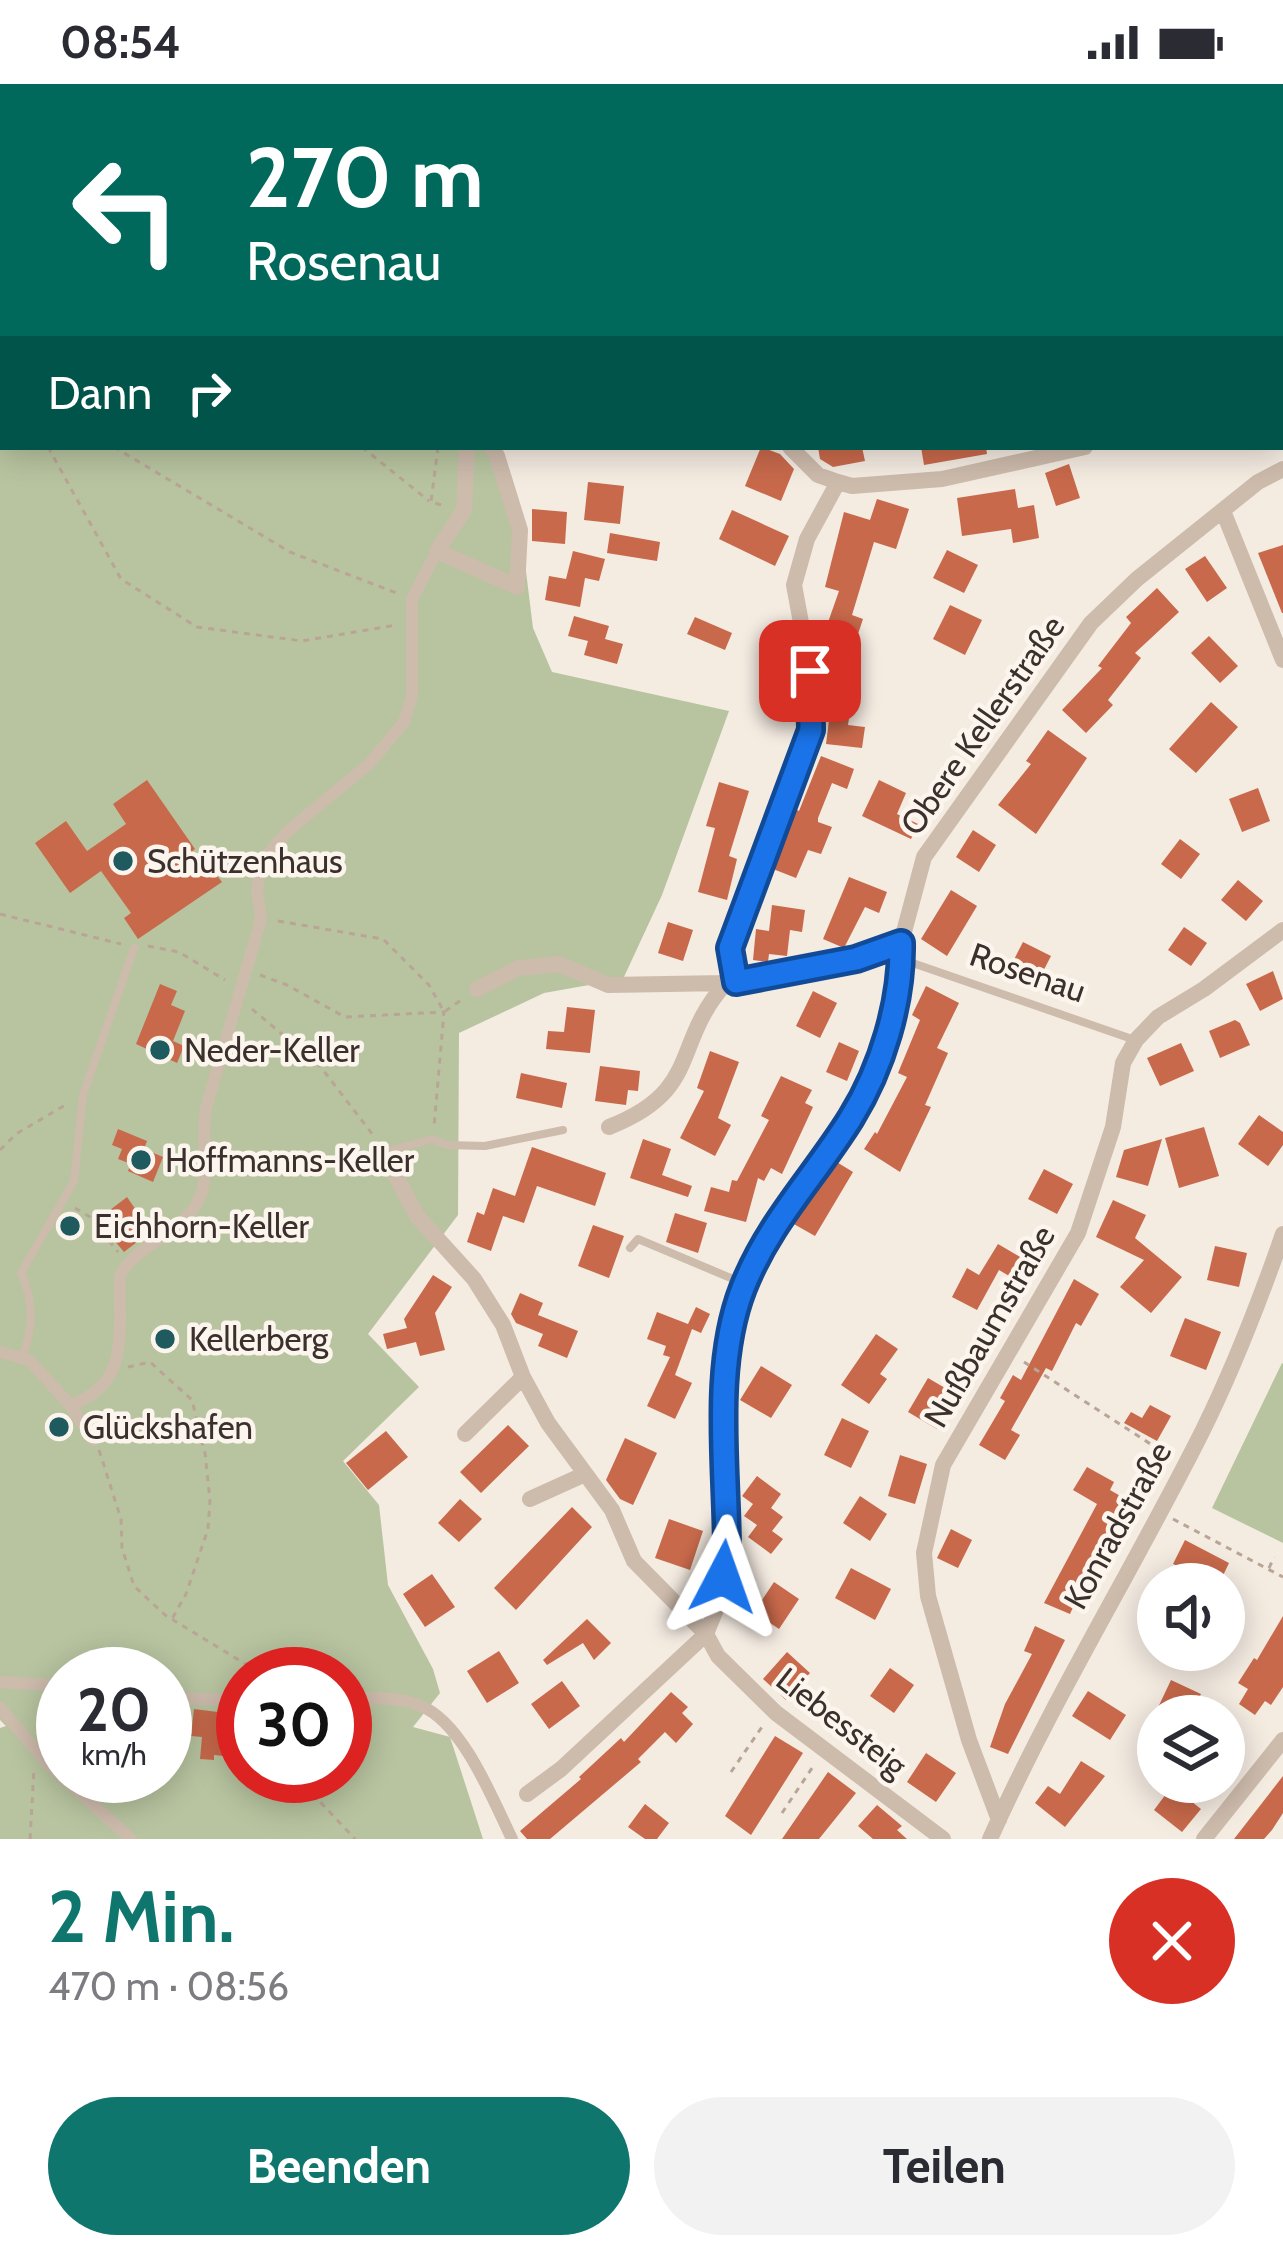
<!DOCTYPE html>
<html lang="de">
<head>
<meta charset="utf-8">
<style>
  body { margin:0; font-family:Cabin,sans-serif; background:#f2f2f3; color:#2b2b33; height:100vh; display:flex; flex-direction:column; font-size:45px; white-space:nowrap }
  * { box-sizing:border-box; margin:0 }
  p { font-size:39px; color:#7c7c81 }
  .icon { flex:none; width:66px; height:66px; fill:none; stroke:currentColor; stroke-width:2; stroke-linecap:round; stroke-linejoin:round }
  .map { position:relative; height:1755px; overflow:hidden }
  .panel { display:flex; flex-direction:column; background:#fff; flex:1 }
  .panel>* { flex:none }
  .hud { position:absolute; left:0px; top:0px; width:1284px; height:366px; box-shadow:0 6px 30px #0003; background:#00695c; color:#fff; overflow:hidden }
  .buttons { position:absolute; left:1137px; top:1479px; display:grid; gap:24px }
  .buttons a { display:grid; place-items:center; width:108px; height:108px; border-radius:50%; background:#fff; box-shadow:0 6px 30px #0003; font-size:60px }
  .speed { position:absolute; left:36px; top:1563px; display:flex; gap:24px; font-size:60px; font-weight:700; text-align:center }
  .speed>* { display:grid; place-content:center; width:156px; height:156px; border-radius:50%; background:#fff; box-shadow:0 6px 30px #0003; line-height:1 }
  .speed small { font-size:30px; font-weight:400 }
  .speed .limit { border:18px solid #d22; background:#fff; color:#111 }
  .pin { position:absolute; display:grid; place-items:center; width:102px; height:102px; color:#fff; margin:-51px; border-radius:24px; box-shadow:0 6px 18px #0006 }
  .me { position:absolute; width:132px; margin:-66px; rotate:4deg; stroke-linejoin:round; filter:drop-shadow(0 0 9px #0008) }
  .turn { display:flex; align-items:center; gap:42px; height:252px; padding:0 48px; font-size:54px }
  .turn .icon { width:156px; height:156px; stroke-width:2.5 }
  .turn b { display:block; font-size:84px; line-height:102px }
  .then { display:flex; align-items:center; height:114px; padding:0 48px; background:#0003; gap:24px; font-size:45px }
  .round { display:grid; place-items:center; flex:none; width:126px; height:126px; border-radius:63px; background:#f2f2f3 }
  .overview { display:flex; align-items:center; justify-content:space-between; height:204px; padding:0 48px }
  h1 { font-size:72px; font-weight:700; line-height:90px; color:#0f766e }
  .primary-button { display:flex; gap:24px; margin-top:auto; padding:24px 48px }
  .primary-button a { flex:1; height:138px; border-radius:72px; background:#0f766e; color:#fff; font-size:48px; font-weight:700; line-height:138px; text-align:center }
  .primary-button a+a { background:#f2f2f3; color:#2b2b33 }
  .status { display:flex; justify-content:space-between; align-items:center; height:84px; padding:0 60px; background:#fff; direction:ltr }
  .status svg { height:33px; fill:currentColor }
  .map>svg:first-child { display:block }
  .green { fill:#b8c4a0; fill-rule:evenodd }
  .building { fill:#c8694b }
  .lines { fill:none; stroke-linecap:round; stroke-linejoin:round }
  .path { stroke:#b9a596; stroke-width:3; stroke-dasharray:6 6; stroke-linecap:butt }
  .service { stroke:#cdbbac; stroke-width:8 }
  .pedestrian { stroke:#cdbbac; stroke-width:12 }
  .minor { stroke:#cdbbac; stroke-width:16 }
  .route-casing { stroke:#114b97; stroke-width:30 }
  .route { stroke:#1a73e8; stroke-width:21 }
  .poi-dot { fill:#1f5a5e; stroke:#fbf5ee; stroke-width:4.5 }
  .labels { text-anchor:middle; stroke-width:9; stroke-linejoin:round; paint-order:stroke }
  .street-label { font-size:33px; fill:#3b302b; stroke:#fbf5ee }
  .poi-label { font-size:33px; fill:#3b302b; stroke:#fbf5ee; text-anchor:start }
</style>
</head>
<body>
<div class="status"><b>08:54</b><svg viewBox="0 0 49 12"><path d="M0 12V9h3v3zM5 12V6h3v6zM10 12V3h3v9zM15 12V0h3v12zM26 1h20v11H26zM47 4h2v5h-2z"/></svg></div>
<div class="map">
<svg width="1283" height="1755" viewBox="0 0 1283 1755">
  <rect width="100%" height="100%" fill="#f4ebe1"/>
  <path class="green" d="M0 233 3 363H487L519 431 533 544 552 588 729 627 662 811 623 895 544 909 459 949 458 1131 368 1250 419 1303 343 1377 379 1421 388 1501 433 1585 440 1609 413 1643 450 1653 483 1755H0V1644L6 1642 0 1636ZM63 1590H165V1692H63ZM243 1590H345V1692H243Z
    M1282 1279 1283 1280V1459L1212 1424Z"/>
  <path class="building" d="M761 363 780 370 794 385 781 417 745 402Z
    M818 363H862L865 377 833 383 820 375Z
    M921 363H986L987 370 924 381Z
    M1069 380 1080 414 1056 422 1045 389Z
    M588 398 624 402 620 440 584 436Z
    M1015 405 1018 424 1034 421 1039 454 1013 459 1011 445 962 452 957 414Z
    M877 415 909 425 896 465 874 458 852 531 863 535 847 583 820 573 819 564 839 507 825 503 844 428 870 436Z
    M532 425 567 428 565 460 532 457Z
    M732 426 789 452 775 482 719 455Z
    M610 449 660 458 657 477 607 469Z
    M1283 461V529H1282L1258 469Z
    M947 466 978 481 964 509 933 494Z
    M573 467 605 475 599 497 585 494 580 523 545 516 549 492 566 495Z
    M1205 472 1227 504 1207 518 1185 485Z
    M1157 504 1179 528 1135 569 1141 574 1108 616 1113 621 1086 649 1062 626 1102 584 1098 582 1131 539 1126 533Z
    M950 521 982 536 965 571 933 555Z
    M574 532 609 542 605 555 623 560 617 580 584 571 588 557 568 552Z
    M695 533 732 549 725 566 687 550Z
    M1209 552 1238 582 1220 599 1191 569Z
    M832 613 852 615 848 641 865 643 862 664 826 660Z
    M1211 618 1238 643 1196 689 1169 665Z
    M1048 646 1087 674 1036 750 998 721 1031 680 1026 677Z
    M821 672 854 685 847 705 832 699 818 734V738L832 743 821 770 808 766 796 794 773 785 795 725 799 727Z
    M147 696 195 765 190 769 204 790 212 785 222 798 138 855 124 834 131 829 101 787 70 809 35 759 66 737 87 767 126 740 113 720Z
    M879 696 906 709 897 730 918 740 911 755 862 732Z
    M719 698 749 707 729 772 737 775 727 816 698 808 715 744 706 742Z
    M1258 704 1270 737 1242 748 1229 715Z
    M973 746 996 761 979 788 956 773Z
    M1180 755 1200 770 1181 795 1161 780Z
    M849 793 887 808 879 829 865 823 844 864 823 855Z
    M1238 796 1263 817 1246 837 1221 816Z
    M951 806 977 822 947 872 921 855Z
    M772 821 805 826 802 848 790 846 787 872 769 870 768 878 753 876 756 845 769 847Z
    M668 838 693 846 683 877 658 869Z
    M1184 843 1207 859 1191 882 1168 866Z
    M1023 858 1051 872 1034 905 1006 891Z
    M1273 887 1283 915 1260 927 1246 900Z
    M160 900 177 907 171 921 185 927 173 957 184 962 177 979 136 960Z
    M926 902 959 919 937 964 948 969 925 1021 931 1023 900 1088 864 1065 875 1048 877 1050 907 993 898 989 920 936 912 931Z
    M813 907 837 919 820 954 796 942Z
    M567 923 595 926 590 969 546 965 548 947 564 948Z
    M1235 936 1240 939 1250 961 1220 974 1209 947Z
    M839 958 859 967 847 997 826 988Z
    M1181 959 1194 987 1160 1002 1147 974Z
    M710 967 739 978 718 1034 731 1041 715 1072 680 1054 704 1007 697 1004Z
    M600 982 640 987 638 1007 628 1006 626 1021 595 1017Z
    M521 989 567 999 562 1024 516 1014Z
    M781 992 812 1006 805 1019 813 1023 782 1090 771 1084 764 1097 758 1094 746 1138 704 1127 711 1103 729 1108 732 1096 737 1097 769 1036 761 1032Z
    M1259 1031 1283 1048V1061L1268 1082 1238 1060Z
    M1204 1043 1219 1092 1179 1104 1165 1054Z
    M118 1045 147 1057 144 1065 163 1073 153 1098 128 1087 131 1080 118 1075 122 1065 112 1061Z
    M643 1055 671 1065 662 1091 692 1102 688 1113 630 1094Z
    M1162 1055 1148 1102 1116 1093 1124 1066Z
    M532 1063 606 1089 595 1122 537 1102 524 1139 503 1132 491 1167 467 1158 477 1128 484 1131 493 1104 515 1112Z
    M835 1077 853 1088 815 1152 792 1139Z
    M1044 1085 1073 1100 1057 1130 1028 1115Z
    M127 1113 138 1129 132 1134 146 1151 124 1168 97 1136Z
    M1113 1116 1146 1131 1135 1154 1182 1193 1151 1229 1120 1203 1144 1176 1096 1153Z
    M675 1129 707 1139 698 1169 666 1158Z
    M593 1141 624 1152 609 1194 578 1182Z
    M998 1160 1027 1177 1016 1196 999 1186 977 1226 952 1213 967 1184 979 1191Z
    M1215 1162 1247 1169 1239 1203 1207 1196Z
    M433 1191 452 1203 435 1229 445 1266 420 1272 416 1258 387 1265 383 1250 407 1244 404 1235Z
    M1074 1195 1099 1210 1081 1242 1076 1239 1052 1287 1046 1284 1011 1346 1020 1351 1005 1376 979 1361 1005 1317 1000 1314 1013 1291 1021 1296Z
    M520 1209 543 1219 538 1231 578 1247 567 1274 538 1262 543 1250 516 1239 511 1230Z
    M696 1223 710 1230 701 1249 692 1245 675 1291 692 1299 675 1335 647 1322 670 1273 663 1271 666 1262 647 1255 657 1228 688 1240Z
    M1185 1234 1221 1248 1206 1286 1170 1272Z
    M876 1250 898 1265 880 1290 887 1295 869 1320 841 1301Z
    M761 1282 792 1301 771 1334 740 1316Z
    M928 1294 957 1311 937 1345 908 1328Z
    M1150 1321 1171 1332 1157 1357 1124 1339 1131 1328 1142 1334Z
    M842 1334 869 1347 851 1384 824 1371Z
    M508 1341 529 1362 481 1409 460 1388Z
    M386 1347 408 1373 368 1406 346 1379Z
    M625 1354 657 1369 633 1421 620 1415 606 1396Z
    M900 1371 927 1380 915 1420 888 1412Z
    M1087 1383 1114 1398 1110 1406 1129 1417 1094 1484 1091 1483 1070 1530 1044 1519 1097 1420 1073 1406Z
    M757 1392 781 1410 771 1424 783 1433 772 1447 783 1455 771 1470 748 1453 757 1441 744 1432 753 1420 742 1412Z
    M860 1412 887 1430 870 1457 843 1439Z
    M460 1415 482 1435 459 1458 438 1439Z
    M572 1423 592 1443 516 1526 494 1504Z
    M669 1435 703 1447 690 1486 655 1474Z
    M951 1445 972 1456 958 1484 937 1474Z
    M1185 1456 1229 1479 1219 1500 1173 1480Z
    M851 1484 891 1505 875 1536 835 1514Z
    M432 1490 455 1523 425 1543 403 1510Z
    M774 1498 799 1515 779 1545 754 1528Z
    M1283 1532V1603L1271 1621 1265 1617 1255 1631 1239 1620 1248 1605 1238 1599 1254 1574 1257 1576Z
    M587 1535 611 1559 594 1576 583 1559 547 1581 543 1576Z
    M1035 1542 1065 1556 1008 1670 990 1663 1005 1620 1032 1570 1024 1567Z
    M499 1567 519 1599 487 1619 467 1587Z
    M787 1568 810 1589 786 1616 763 1595Z
    M890 1584 914 1601 894 1629 870 1612Z
    M1171 1596 1201 1610 1190 1632H1154Z
    M562 1597 580 1622 549 1645 531 1620Z
    M1088 1607 1126 1631 1110 1656 1072 1632Z
    M671 1608 688 1623 682 1629 693 1640 676 1659 665 1648 638 1675 641 1678 550 1755H527L520 1747 581 1695 579 1693 621 1654 624 1658Z
    M194 1625 218 1628 217 1646 243 1649V1674L214 1671V1676L200 1675 202 1653 191 1652Z
    M775 1652 803 1669 751 1751 725 1732Z
    M926 1669 956 1689 936 1718 907 1698Z
    M1081 1677 1105 1692 1065 1743 1035 1719 1048 1702 1060 1710Z
    M828 1688 856 1709 819 1755H782Z
    M1283 1692V1729L1272 1746 1264 1755H1234Z
    M1172 1702 1201 1725 1182 1748 1154 1726Z
    M645 1720 669 1739 657 1755H645L628 1743Z
    M877 1721 902 1742 897 1746 907 1755H873L858 1742Z"/>
  <g class="lines">
    <path class="path" d="M1244 0 1245 3
      M305 3 308 0
      M1281 52 1283 53
      M0 280 3 278
      M0 297 3 299
      M48 363 121 495 197 543 302 557 396 541
      M114 363 290 468 399 510
      M362 363 429 417
      M438 363 431 418 445 422
      M0 830 121 860
      M278 837 383 855 429 901 444 928 461 916
      M148 862 179 868 225 896
      M260 891 287 901 345 933 444 928 434 1043
      M252 925 320 982 373 1051
      M0 1066 16 1050 67 1020
      M75 1124 90 1133 118 1168
      M1024 1278 1172 1374
      M128 1283 150 1278 192 1316 205 1369 210 1416 208 1445 186 1510 172 1535
      M99 1366 121 1435 122 1464 134 1502 165 1531 252 1584 255 1590
      M1173 1435 1283 1493
      M1269 1484 1274 1473
      M731 1688 764 1640
      M296 1692 355 1755
      M782 1729 814 1681
      M30 1755 34 1685"/>
    <path class="service" d="M901 875 1132 955
      M385 1068 432 1055 447 1061 485 1062 563 1046
      M630 1164 638 1155 745 1200
      M23 1272C33 1242 34 1217 21 1189L74 1097 83 1011 134 864"/>
    <path class="pedestrian" d="M0 1268 29 1276 70 1321 93 1356
      M70 1321C132 1300 118 1246 120 1191 139 1158 189 1147 201 1110 210 1084 200 1053 206 1024L261 835 257 805 263 776 288 747 369 680 404 638 412 612V515L437 467
      M0 1598 63 1602
      M165 1614 243 1616
      M345 1614C369 1615 399 1612 421 1622 463 1639 493 1716 512 1755
      M0 1624 48 1680 131 1755"/>
    <path class="minor" d="M219 0 226 3
      M402 0 404 3
      M600 0 602 3
      M108 3 110 0
      M0 110 3 111
      M1281 343 1283 344
      M467 363 464 426 437 467 517 503 520 446 497 372 491 363
      M838 398 852 402 942 395 1085 363
      M1223 427 1283 576
      M736 898 730 864 811 646 810 587 794 501 807 455 838 398 818 391 790 363
      M477 905 518 884 559 880 608 901 726 899 856 875 901 859
      M609 1043C703 1006 671 960 726 899
      M383 1068 417 1132 474 1195 503 1241 523 1293 548 1339 612 1426 634 1477 706 1550 718 1572 776 1629 943 1755
      M465 1350 523 1293
      M530 1415 583 1391
      M527 1710 561 1685 706 1550 719 1518 727 1469 728 1248 769 1151 864 1011 888 951 901 859 924 773 1091 539 1137 495 1258 398 1283 385
      M999 1736 969 1656 928 1512 924 1469 943 1381 1078 1149 1113 1043 1123 979 1136 956 1158 933 1204 905 1283 846
      M990 1755C1053 1614 1134 1484 1203 1346 1234 1283 1260 1216 1283 1150
      M1204 1755 1283 1656"/>
  </g>
  <g class="lines">
    <g class="route-casing">
      <path id="route" d="M723 1493 727 1468C727 1384 712 1283 743 1204 769 1138 815 1092 851 1034 882 984 902 918 901 859L856 875 736 898 730 864 811 646 810 587"/>
    </g>
    <use href="#route" class="route"/>
  </g>
  <g class="poi-dot">
    <circle cx="123" cy="777" r="12"/>
    <circle cx="160" cy="966" r="12"/>
    <circle cx="141" cy="1076" r="12"/>
    <circle cx="70" cy="1142" r="12"/>
    <circle cx="165" cy="1255" r="12"/>
    <circle cx="59" cy="1343" r="12"/>
  </g>
  <g class="labels">
    <g class="street-label">
      <text transform="translate(982 641) rotate(-55)" y="12">Obere Kellerstraße</text>
      <text transform="translate(1028 888) rotate(19)" y="12">Rosenau</text>
      <text transform="translate(989 1242) rotate(-60)" y="12">Nußbaumstraße</text>
      <text transform="translate(1117 1441) rotate(-61)" y="12">Konradstraße</text>
      <text transform="translate(842 1638) rotate(38)" y="12">Liebessteig</text>
    </g>
    <g class="poi-label">
      <text x="147" y="789">Schützenhaus</text>
      <text x="184" y="978">Neder-Keller</text>
      <text x="165" y="1088">Hoffmanns-Keller</text>
      <text x="94" y="1154">Eichhorn-Keller</text>
      <text x="189" y="1267">Kellerberg</text>
      <text x="83" y="1355">Glückshafen</text>
    </g>
  </g>
</svg>
<div class="buttons">
<a><svg class="icon" aria-label="sound" viewBox="0 0 24 24"><path d="M4 9h4l5-4v14l-5-4H4zM17 9q2 3 0 6"/></svg></a>
<a><svg class="icon" aria-label="layers" viewBox="0 0 24 24"><path d="M12 4l9 5-9 5-9-5zM3 14l9 5 9-5"/></svg></a>
</div>
<div class="speed"><div>20<small>km/h</small></div><div class="limit">30</div></div>
<div class="pin" style="left:810px;top:587px;background:#d93025"><svg class="icon" aria-label="arrive" viewBox="0 0 24 24"><path d="M6 21V4h12l-3 4 3 4H6"/></svg></div>
<svg class="me" style="left:723px;top:1493px" viewBox="-20 -20 40 40"><path d="M0-17L14 15 0 8-14 15z" fill="#1a73e8" stroke="#fff" stroke-width="4"/></svg>
<div class="hud">
<div class="turn"><svg class="icon" aria-label="left" viewBox="0 0 24 24"><path d="M17 20v-9H6M10 6l-5 5 5 5"/></svg><div><b>270 m</b>Rosenau</div></div>
<div class="then">Dann<svg class="icon" aria-label="right" viewBox="0 0 24 24"><path d="M7 20v-9h11M14 6l5 5-5 5"/></svg></div>
</div>
</div>
<section class="panel">
<div class="overview"><div><h1>2 Min.</h1><p>470 m · 08:56</p></div><a class="round" style="background:#d93025;color:#fff"><svg class="icon" aria-label="close" viewBox="0 0 24 24"><path d="M6 6l12 12M18 6L6 18"/></svg></a></div>
<div class="primary-button"><a>Beenden</a><a>Teilen</a></div>
</section>
</body>
</html>
